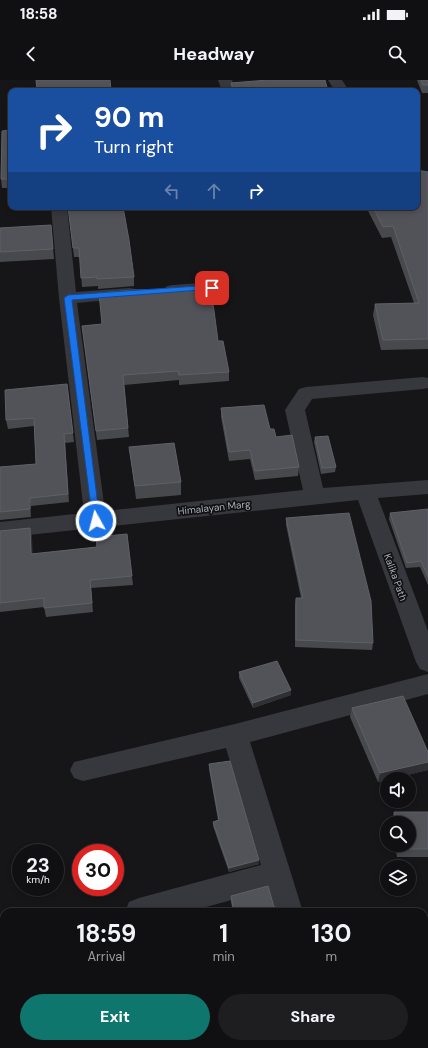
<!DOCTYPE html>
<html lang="en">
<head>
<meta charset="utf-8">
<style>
  body { margin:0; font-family:"DM Sans",sans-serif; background:#1e1e20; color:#f1f3f6; height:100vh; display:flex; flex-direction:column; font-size:15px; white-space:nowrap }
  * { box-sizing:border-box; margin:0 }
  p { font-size:13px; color:#9c9d9f }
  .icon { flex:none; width:22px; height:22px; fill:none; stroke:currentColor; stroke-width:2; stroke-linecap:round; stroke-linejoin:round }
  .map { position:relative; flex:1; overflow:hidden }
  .details { position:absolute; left:0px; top:828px; width:428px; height:140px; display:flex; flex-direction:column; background:#101012; border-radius:12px 12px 0 0; box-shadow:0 2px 6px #0003,0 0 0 1px #303032 }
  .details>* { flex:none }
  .top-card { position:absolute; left:8px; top:8px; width:412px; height:122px; border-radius:8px; box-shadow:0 2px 6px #0003,0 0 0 1px #303032; background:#1a4fa0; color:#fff; overflow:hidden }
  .controls { position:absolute; left:380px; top:692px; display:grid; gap:8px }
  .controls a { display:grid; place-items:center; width:36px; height:36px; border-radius:50%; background:#101012; box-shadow:0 2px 6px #0003,0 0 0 1px #303032; font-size:20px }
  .speed { position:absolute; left:12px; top:764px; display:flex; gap:8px; font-size:20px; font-weight:700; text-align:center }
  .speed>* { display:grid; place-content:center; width:52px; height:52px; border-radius:50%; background:#101012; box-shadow:0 2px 6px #0003,0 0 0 1px #303032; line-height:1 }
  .speed small { font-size:10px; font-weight:400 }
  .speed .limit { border:6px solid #d22; background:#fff; color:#111 }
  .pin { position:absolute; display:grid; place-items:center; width:34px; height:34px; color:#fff; margin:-17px; border-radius:8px; box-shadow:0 2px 6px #0006 }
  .me { position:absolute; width:44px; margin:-22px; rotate:353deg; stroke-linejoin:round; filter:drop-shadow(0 0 3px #0008) }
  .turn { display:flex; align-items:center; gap:14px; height:84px; padding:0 20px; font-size:18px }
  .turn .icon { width:52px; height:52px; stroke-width:2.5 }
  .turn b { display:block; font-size:28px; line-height:34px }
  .lanes { display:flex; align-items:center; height:38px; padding:0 20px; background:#0003; justify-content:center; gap:20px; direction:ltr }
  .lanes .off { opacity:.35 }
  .eta { display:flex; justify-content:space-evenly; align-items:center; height:68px; text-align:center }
  .eta b { font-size:24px; font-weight:700; line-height:28px }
  .cta { display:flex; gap:8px; margin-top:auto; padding:8px 20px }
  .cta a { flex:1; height:46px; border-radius:24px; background:#0f766e; color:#fff; font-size:16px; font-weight:700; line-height:46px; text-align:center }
  .cta a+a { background:#1e1e20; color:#f1f3f6 }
  .status { display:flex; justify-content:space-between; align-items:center; height:28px; padding:0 20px; background:#101012; direction:ltr }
  .status svg { height:11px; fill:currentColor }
  header { display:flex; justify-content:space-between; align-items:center; height:52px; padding:0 20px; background:#101012; font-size:18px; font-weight:700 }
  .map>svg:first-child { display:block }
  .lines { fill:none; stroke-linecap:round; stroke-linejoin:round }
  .minor { fill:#37383d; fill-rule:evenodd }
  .wall { fill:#47494d }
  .shaded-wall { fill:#2f3033 }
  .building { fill:#525359; stroke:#5f6168 }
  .route { fill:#1a73e8; stroke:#114b97 }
  .labels { text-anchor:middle; stroke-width:3.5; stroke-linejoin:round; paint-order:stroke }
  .street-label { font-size:10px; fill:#a8adb8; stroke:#111113 }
</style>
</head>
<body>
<div class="status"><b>18:58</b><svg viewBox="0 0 49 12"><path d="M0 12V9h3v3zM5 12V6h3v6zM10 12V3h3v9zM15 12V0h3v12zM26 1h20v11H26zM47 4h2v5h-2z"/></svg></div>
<header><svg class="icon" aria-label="back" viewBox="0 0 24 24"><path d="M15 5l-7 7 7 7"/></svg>Headway<svg class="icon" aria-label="search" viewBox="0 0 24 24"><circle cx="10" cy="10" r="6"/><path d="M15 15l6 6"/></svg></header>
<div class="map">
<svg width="428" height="968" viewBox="0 0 428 968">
  <rect width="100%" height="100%" fill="#161618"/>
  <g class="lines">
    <path class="minor" d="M218 0H232L236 11H222Z
      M328 0H342L349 11H335Z
      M51 127H67L76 212 129 208 135 209 138 213 135 217 129 218 77 223 105 431 303 410 285 330 299 309 306 307 423 297 428 298V308L423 309 312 319 305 330 323 408 428 400V414L378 418 428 551V592L420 589 416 582 358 420 0 458V442L84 433 59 218Z
      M212 202 218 203 221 207 218 211 173 215 167 214 164 210 167 206 173 205Z
      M428 594V614L250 662 303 832H275L268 810 188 832H125L129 822 139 818 261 785 226 668 83 701 74 698 70 690 74 682 235 644Z
      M4 855V883L0 884V856Z
      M313 964H344L345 968H315Z"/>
  </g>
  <path class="wall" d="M417 0H428V13H422Z
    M231 3 234 11H231Z
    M11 50V108H2L1 99Z
    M428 92V269L381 270 373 235 375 224 414 223 391 157 382 158 366 127H417Z
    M68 127 134 197V206L98 209V206L82 207 80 177H74Z
    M51 145 54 179 0 182V148Z
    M82 246 218 261 229 292V301L179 305V300L124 305 129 357 97 360Z
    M67 304 74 362 65 363 69 422 31 426V437L0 440V387L36 384 34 346 8 349 6 340Z
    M221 328 270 349 299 387 298 396 255 400 250 379 229 381 221 337Z
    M315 357 336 387 335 392 321 394 314 362Z
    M129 367 181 402V415L136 419 131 380Z
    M428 430V505L420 487 406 488 389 439 390 433Z
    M286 438 373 563 372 570 295 567V525L296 518H301L286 445Z
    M30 448 32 456V474L97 467 127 454 133 505 91 508 93 532 46 537 44 527 0 532V451Z
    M239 592 291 610V615L253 628 239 598Z
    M352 628 428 672V690L390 699H387V700L378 702 350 637Z
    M209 684 259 784 229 792 213 746V742L218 740 209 689Z
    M394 732H428V777H397L395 765H409V743H392V740Z
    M231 816 274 827 282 832H233L231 822Z
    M252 964H305L306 968H253Z"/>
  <path class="shaded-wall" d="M64 354 65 363 69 422 68 414Z
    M30 418 31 426V437L30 429Z
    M30 448 32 456 33 482 31 474Z
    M90 500 91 508 93 532 92 523Z
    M291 610V615L253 628V623Z
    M428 682V690L390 699H387V700L378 702 380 693Z
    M259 780V784L229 792V788Z"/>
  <path class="building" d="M36 0H110L111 11H37Z
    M268 0H325L328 11H234L231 3Z
    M421 0H428V5H423Z
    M11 50V99H1L2 51Z
    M417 90 428 92V259L383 260 375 224 419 223 393 146 383 147 373 127H417Z
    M68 127H123L129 160 134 197 97 199V197L81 198 79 168H73Z
    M51 145 53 169 0 172V148Z
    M211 208 218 261H223L229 292 179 295 178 291 123 295 128 348 96 351 82 246 102 244 99 213 135 210Z
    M67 304 73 353 64 354 68 414 30 418V429L0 432V387L36 384 34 338 6 340 5 310Z
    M264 325 270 349H274L276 357 292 355 299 387 255 391 250 370 229 372 221 328Z
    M328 356 336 387 322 388 315 357Z
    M174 363 181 402 135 406 129 367Z
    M428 429V497L421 481 407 483 390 433Z
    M349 433 371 521 373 563 296 560V518H303L286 438Z
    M30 448 31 474 97 467 96 457 127 454 132 496 90 500 92 523 44 528V518L0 523V451Z
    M277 581 291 610 253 623 239 592Z
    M403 616 428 672V682L380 693 352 628Z
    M230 681 259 780 229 788 213 742 219 740 209 684Z
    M394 732H428V769H399V765H409V743H396Z
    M268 806 274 827 281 828 282 832H234L231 816Z
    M253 964H305L306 968H255Z"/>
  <path class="route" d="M212 205 215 208 214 209 72 220 100 441 96 444 93 443 64 218 68 215Z"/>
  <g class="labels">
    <g class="street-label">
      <text transform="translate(214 427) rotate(-6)" y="4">Himalayan Marg</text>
      <text transform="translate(396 497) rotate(70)" y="4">Kalika Path</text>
    </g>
  </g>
</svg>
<div class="controls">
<a><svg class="icon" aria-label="sound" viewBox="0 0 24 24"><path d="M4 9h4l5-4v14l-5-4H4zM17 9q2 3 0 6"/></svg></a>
<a><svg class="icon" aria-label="search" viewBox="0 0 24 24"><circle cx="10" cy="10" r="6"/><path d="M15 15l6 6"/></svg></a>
<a><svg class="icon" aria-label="layers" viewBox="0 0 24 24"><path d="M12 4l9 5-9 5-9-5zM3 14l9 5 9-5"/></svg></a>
</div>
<div class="speed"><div>23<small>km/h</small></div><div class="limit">30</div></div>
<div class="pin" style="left:212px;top:208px;background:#d93025"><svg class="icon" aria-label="arrive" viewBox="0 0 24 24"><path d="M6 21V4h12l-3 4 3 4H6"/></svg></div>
<svg class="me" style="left:96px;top:441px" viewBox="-20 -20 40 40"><circle r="17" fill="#1a73e8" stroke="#fff" stroke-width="3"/><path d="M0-11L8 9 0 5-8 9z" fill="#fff"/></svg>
<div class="top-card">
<div class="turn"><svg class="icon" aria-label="right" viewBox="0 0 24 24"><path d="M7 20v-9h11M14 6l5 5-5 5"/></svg><div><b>90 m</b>Turn right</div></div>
<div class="lanes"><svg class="icon off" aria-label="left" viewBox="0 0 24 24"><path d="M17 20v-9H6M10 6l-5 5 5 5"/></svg><svg class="icon off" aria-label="ahead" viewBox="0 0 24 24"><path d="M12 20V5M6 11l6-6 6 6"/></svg><svg class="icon" aria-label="right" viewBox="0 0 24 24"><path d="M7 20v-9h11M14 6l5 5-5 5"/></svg></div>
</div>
<section class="details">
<div class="eta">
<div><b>18:59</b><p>Arrival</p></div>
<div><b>1</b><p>min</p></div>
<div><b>130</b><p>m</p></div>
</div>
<div class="cta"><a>Exit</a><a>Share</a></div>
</section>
</div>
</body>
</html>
